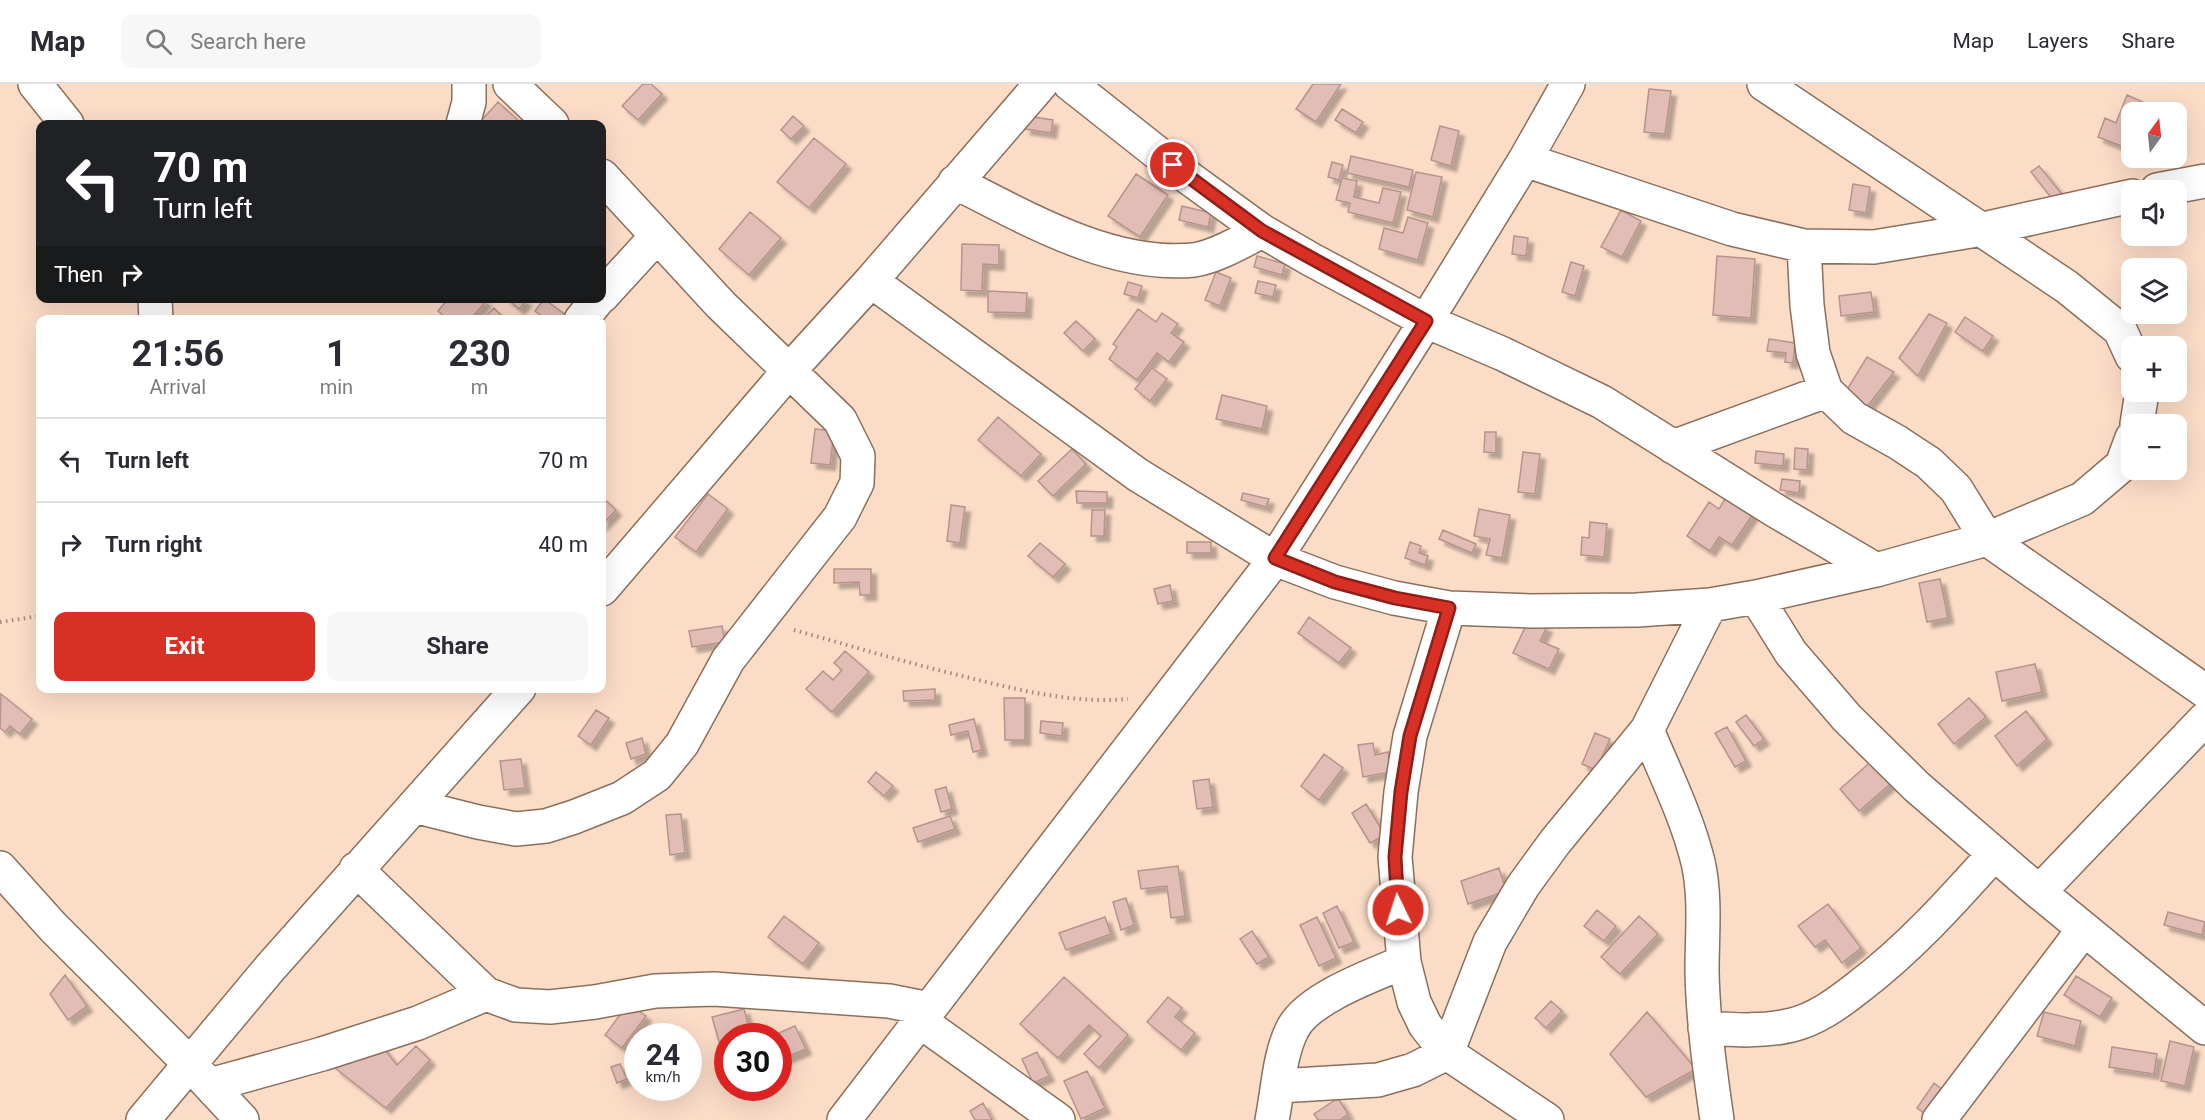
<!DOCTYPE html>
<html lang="en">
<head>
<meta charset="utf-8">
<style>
  body { margin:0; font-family:Roboto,sans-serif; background:#f7f7f7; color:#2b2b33; height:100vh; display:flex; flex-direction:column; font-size:22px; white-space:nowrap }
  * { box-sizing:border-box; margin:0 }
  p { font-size:20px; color:#7c7c81 }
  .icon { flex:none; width:33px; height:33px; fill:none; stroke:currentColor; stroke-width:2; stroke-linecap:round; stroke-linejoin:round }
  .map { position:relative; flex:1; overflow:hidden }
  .drawer { position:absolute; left:36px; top:231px; width:570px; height:378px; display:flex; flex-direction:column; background:#fff; border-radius:12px; box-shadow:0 6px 24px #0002 }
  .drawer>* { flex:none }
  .top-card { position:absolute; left:36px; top:36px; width:570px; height:183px; border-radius:12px; box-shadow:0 6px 24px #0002; background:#202124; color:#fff; overflow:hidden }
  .needle { width:39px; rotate:15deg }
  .buttons { position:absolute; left:2121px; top:18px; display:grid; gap:12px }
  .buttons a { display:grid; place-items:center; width:66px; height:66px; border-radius:12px; background:#fff; box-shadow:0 6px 24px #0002; font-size:30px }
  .speed { position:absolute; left:624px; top:939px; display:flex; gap:12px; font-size:30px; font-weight:700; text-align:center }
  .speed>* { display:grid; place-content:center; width:78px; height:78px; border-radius:50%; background:#fff; box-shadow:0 6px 24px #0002; line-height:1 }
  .speed small { font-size:15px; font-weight:400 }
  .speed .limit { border:9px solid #d22; background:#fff; color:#111 }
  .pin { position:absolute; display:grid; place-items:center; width:51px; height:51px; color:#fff; margin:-26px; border:3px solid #fff; border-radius:50%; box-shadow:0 2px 6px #0007 }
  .me { position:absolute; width:66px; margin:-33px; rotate:356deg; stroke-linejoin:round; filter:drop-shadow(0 0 4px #0008) }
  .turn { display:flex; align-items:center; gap:21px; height:126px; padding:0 18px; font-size:27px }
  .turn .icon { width:78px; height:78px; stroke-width:2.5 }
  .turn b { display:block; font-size:42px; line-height:51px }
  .then { display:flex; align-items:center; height:57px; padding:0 18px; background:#0003; gap:12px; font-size:22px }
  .eta { display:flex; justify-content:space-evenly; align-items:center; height:102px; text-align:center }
  .eta b { font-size:36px; font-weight:700; line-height:42px }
  .action { display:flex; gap:12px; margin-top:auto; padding:12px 18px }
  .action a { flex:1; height:69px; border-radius:12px; background:#d93025; color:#fff; font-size:24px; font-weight:700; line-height:69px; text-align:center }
  .action a+a { background:#f7f7f7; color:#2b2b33 }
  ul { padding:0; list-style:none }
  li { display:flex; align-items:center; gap:18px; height:84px; padding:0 18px; border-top:2px solid #e1e1e2 }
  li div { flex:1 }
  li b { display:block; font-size:22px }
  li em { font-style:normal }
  header { display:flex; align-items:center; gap:36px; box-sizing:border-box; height:84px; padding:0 30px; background:#fff; border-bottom:2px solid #e1e1e2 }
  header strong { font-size:28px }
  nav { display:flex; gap:33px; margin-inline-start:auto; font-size:21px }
  .search { width:420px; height:54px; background:#f7f7f7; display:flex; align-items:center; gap:15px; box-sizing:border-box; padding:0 21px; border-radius:12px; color:#7c7c81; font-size:22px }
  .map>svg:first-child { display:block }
  .building { fill:#e2bdb5; stroke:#b7938c; stroke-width:1.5; filter:url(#shadow) }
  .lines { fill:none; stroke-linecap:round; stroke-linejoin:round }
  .minor-casing { stroke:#8b6f5d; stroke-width:36 }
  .path { stroke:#9f897a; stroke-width:4; stroke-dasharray:1.5 4.5; stroke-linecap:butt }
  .minor { stroke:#fff; stroke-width:33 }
  .route-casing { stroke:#8d1f18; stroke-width:15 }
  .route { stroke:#d93025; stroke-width:10 }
</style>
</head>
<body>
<header>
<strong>Map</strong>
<div class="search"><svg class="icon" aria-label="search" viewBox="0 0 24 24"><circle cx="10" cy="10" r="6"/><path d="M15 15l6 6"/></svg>Search here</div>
<nav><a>Map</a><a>Layers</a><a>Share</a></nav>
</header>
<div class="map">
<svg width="2205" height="1036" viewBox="0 0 2205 1036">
  <defs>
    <filter id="shadow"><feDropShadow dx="5.5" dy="5.5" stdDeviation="1.5" flood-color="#0004"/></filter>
  </defs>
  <rect width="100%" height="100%" fill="#fbdcc7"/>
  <path class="building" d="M643 0H651L662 10 638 36 622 22Z
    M1313 0H1341L1316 38 1296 25Z
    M1649 5 1671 7 1665 50 1644 48Z
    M2127 11 2147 20 2144 28H2132V59L2129 65 2098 53 2105 34 2116 39Z
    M498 18 522 40H485L481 37Z
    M1342 25 1363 38 1356 49 1335 36Z
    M793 32 804 42 791 55 781 46Z
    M1027 32 1053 36 1051 49 1025 45Z
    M1440 42 1459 47 1451 82 1431 76Z
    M814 54 846 80 809 124 777 98Z
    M1351 72 1413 86 1409 103 1347 89Z
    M1332 78 1343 81 1339 96 1328 93Z
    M2039 82 2061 109 2053 116 2031 88Z
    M1416 88 1442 93 1433 133 1407 126Z
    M1136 90 1168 111 1140 153 1108 132Z
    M1342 94 1357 97 1354 113 1379 119 1383 104 1401 108 1393 139 1348 128 1350 119 1336 116Z
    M1853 100 1870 103 1866 129 1849 126Z
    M1182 122 1211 129 1208 143 1179 136Z
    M1621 126 1641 137 1622 173 1601 163Z
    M750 128 781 154 749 191 719 165Z
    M1408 133 1428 139 1418 176 1379 165 1384 144 1403 149Z
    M1514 152 1528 154 1526 172 1512 170Z
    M962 160 999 161V181L983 180 982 207 961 206Z
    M1257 172 1285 180 1282 191 1254 183Z
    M1717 172 1755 175 1751 234 1713 231Z
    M1571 178 1584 182 1575 212 1562 208Z
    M1216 188 1231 194 1220 222 1205 216Z
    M1258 197 1276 201 1273 213 1255 209Z
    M1128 198 1142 202 1138 214 1124 210Z
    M988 207 1027 209 1026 229 988 228Z
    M1871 208 1874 228 1841 232 1839 212Z
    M449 214H482L486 217 470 236H448L438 227Z
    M506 214H522L526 217 519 225Z
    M544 215 567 232 564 236H547L535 227Z
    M494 224 501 231 497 236H482Z
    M1138 225 1156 238 1162 229 1178 240 1171 249 1184 258 1169 278 1157 269 1137 296 1109 275 1117 263 1113 260Z
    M1929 230 1947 239 1918 292 1899 274Z
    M1965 233 1993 252 1983 267 1955 248Z
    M1076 237 1095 255 1083 267 1064 249Z
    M1769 255 1795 259 1793 279 1785 278 1786 269 1767 267Z
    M1867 273 1894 288 1863 328 1845 309Z
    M1152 284 1167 295 1150 317 1135 305Z
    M1222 311 1267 322 1262 345 1216 335Z
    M998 333 1041 370 1021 392 978 356Z
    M815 345 834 347 830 381 811 379Z
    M1485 348H1496V369L1484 368Z
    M1795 364 1808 365 1807 386 1794 385Z
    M1072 365 1086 380 1053 412 1038 397Z
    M1756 367 1784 370 1783 382 1755 379Z
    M1523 368 1540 370 1535 410 1518 408Z
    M1782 395 1800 397 1799 409 1780 406Z
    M1076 407 1107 408V419H1077Z
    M1243 409 1269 415 1266 423 1241 416Z
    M708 410 728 425 696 468 675 453Z
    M602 413 616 426 602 441Z
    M1726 413 1753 430 1732 461 1719 453 1710 467 1687 452 1709 418 1719 425Z
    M951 421 965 423 960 459 947 457Z
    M1479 425 1510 431 1502 474 1486 471 1490 455 1474 452Z
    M1092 426H1105L1104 452H1091Z
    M1590 438 1607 440 1604 473 1581 471 1582 453 1589 454Z
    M1443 446 1476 460 1472 469 1439 455Z
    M1187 458H1211V469H1187Z
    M1410 458 1421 462 1419 469 1428 472 1425 481 1405 474Z
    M1040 459 1065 480 1053 493 1028 472Z
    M834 485H871V511H860L859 498 834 499Z
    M1940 495 1948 534 1927 538 1919 499Z
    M1170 501 1173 517 1158 520 1154 505Z
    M1309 533 1351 564 1339 579 1298 549Z
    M1529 535 1547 543 1540 557 1559 565 1549 585 1513 569Z
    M722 542 725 558 692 563 689 547Z
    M845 567 869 588 832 628 806 605 823 587 833 596 842 586 834 579Z
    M2035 580 2042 608 2002 617 1996 588Z
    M935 605V616L904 617 903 607Z
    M1 610 32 635 20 650 10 642 5 648 0 644Z
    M1004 614H1025V656H1005Z
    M1969 614 1986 633 1954 660 1938 640Z
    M596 626 609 634 591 661 578 652Z
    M2026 627 2047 655 2017 682 1995 652Z
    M1746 631 1764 655 1754 662 1736 638Z
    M974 635 982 666 973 668 968 647 951 651 949 641Z
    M1041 637 1063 639 1062 652 1040 649Z
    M1727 643 1746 677 1735 683 1715 649Z
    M1595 649 1610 655 1596 686 1582 680Z
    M642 654 646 670 631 675 626 659Z
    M1373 659 1375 671 1388 668 1391 688 1363 693 1358 661Z
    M1324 670 1343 684 1319 716 1301 702Z
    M1875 674 1895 696 1859 727 1840 705Z
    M521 675 525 704 504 706 500 677Z
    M876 688 893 702 884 712 868 698Z
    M1209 695 1213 723 1197 725 1193 697Z
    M946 703 952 725 941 728 935 706Z
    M1366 720 1385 751 1370 759 1352 729Z
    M681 730 685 769 670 771 666 731Z
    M950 732 955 745 918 758 913 744Z
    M1178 782 1185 832 1171 834 1167 802 1141 805 1138 787Z
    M1499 784 1506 807 1468 820 1461 797Z
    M1126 814 1134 841 1121 846 1113 818Z
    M1828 820 1861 864 1842 879 1825 856 1815 863 1798 842Z
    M1337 822 1354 858 1339 864 1323 829Z
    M1597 826 1616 842 1604 857 1584 842Z
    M2168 828 2205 838 2202 851 2164 841Z
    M784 832 819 859 803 880 768 853Z
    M1639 832 1658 850 1620 890 1601 873Z
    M1105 833 1111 850 1066 866 1059 849Z
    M1317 833 1336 874 1319 882 1300 841Z
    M1252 847 1269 873 1257 880 1240 855Z
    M65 891 87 922 68 936 50 910Z
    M2076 892 2112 914 2100 933 2064 911Z
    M1064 893 1128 951 1099 984 1084 970 1101 952 1089 941 1058 974 1020 940Z
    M1168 913 1182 924 1175 933 1195 949 1181 966 1147 938Z
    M1551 917 1562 927 1546 944 1535 934Z
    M628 920 646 932 622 964 605 951Z
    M744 925 751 950 728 952V956L719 958 712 933Z
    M1647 928 1696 985 1646 1013 1610 970Z
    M2044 928 2081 937 2075 962 2037 952Z
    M795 942 806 965 778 977V952H772Z
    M375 953 397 981 416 962 430 976 386 1024 335 984Z
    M2170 957 2194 963 2185 1002 2161 997Z
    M2112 963 2157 970 2154 990 2109 983Z
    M1037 968 1049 992 1033 999 1022 975Z
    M620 980 627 995 617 999 611 983Z
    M1087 987 1105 1024 1081 1035 1064 997Z
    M1934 999 1944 1007 1927 1031 1917 1024Z
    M1338 1014 1348 1030 1340 1036H1318L1314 1030Z
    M983 1019 992 1036H975L970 1027Z"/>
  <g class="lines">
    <g class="minor-casing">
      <path id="minor" d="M35 0 67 40
        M510 0 552 40
        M1070 0 1189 94 1262 147 1312 176 1426 237 1503 270 1602 318 1776 427 1876 486
        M1764 0 2067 203 2120 246 2132 272
        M463 40 469 18V0
        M1525 76 1732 145 1804 162 1874 163 1983 145 2132 112
        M955 98C1026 134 1111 184 1194 176 1215 173 1243 157 1262 147
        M2157 106 2205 97
        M1804 162 1807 221 1813 269 1826 307 1854 334 1897 358 1929 379 1956 405 1987 455 2205 607
        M871 197 1138 391 1275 475 1335 498 1394 514 1449 524 1531 527 1637 526 1710 521 1756 513 1876 486 1987 455 2082 415 2122 381 2132 354
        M602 212 657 152
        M155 214 156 236
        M581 236 599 214
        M2137 340 2142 308
        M1673 363 1826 307
        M602 505 788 288 871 197 1041 0
        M1756 513 1791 569 1847 634 1917 703 2039 808 2205 944
        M1449 524 1410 652 1401 708 1395 773 1404 878 1414 918 1425 941 1447 969 1547 1036
        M1647 646C1665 689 1687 733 1698 778 1706 813 1702 851 1702 887 1703 937 1710 987 1717 1036
        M414 722 478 738 516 745 546 742 574 733 622 714 657 691 682 660 728 576 840 433 857 399 858 372 840 336 721 221 602 92
        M0 784 53 843 189 979 242 1036
        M356 785 486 910 516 921 550 923 595 918 655 907 714 905 889 917 929 925
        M2039 808 2205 635
        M920 937 1058 1036
        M1705 944C1735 946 1763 948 1792 941 1816 935 1837 920 1856 905 1908 866 1951 818 1994 770
        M210 1001 322 970 418 939 486 910
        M1279 1002 1378 996 1413 986 1447 969 1490 858 1523 802 1555 758 1647 646 1710 521
        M143 1036 270 884 519 604
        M844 1036 1275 475 1426 237 1525 76 1568 0
        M1272 1036C1278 1007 1279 972 1292 946 1306 915 1373 891 1404 878
        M1939 1036 2084 845"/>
    </g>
    <path class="path" d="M0 538 40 532
      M794 546C851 562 908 579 966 593 1019 606 1073 620 1128 615"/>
    <use href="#minor" class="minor"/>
  </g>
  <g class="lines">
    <g class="route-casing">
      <path id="route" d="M1173 81 1262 147 1426 237 1275 474 1335 498 1395 514 1449 524 1410 652 1401 708 1395 773 1398 826"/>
    </g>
    <use href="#route" class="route"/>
  </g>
</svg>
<div class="buttons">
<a><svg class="needle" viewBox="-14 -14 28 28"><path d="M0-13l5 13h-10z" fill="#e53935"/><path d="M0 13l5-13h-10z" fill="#7c7c81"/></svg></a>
<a><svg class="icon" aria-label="sound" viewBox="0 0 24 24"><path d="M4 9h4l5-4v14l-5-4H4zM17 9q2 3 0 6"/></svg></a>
<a><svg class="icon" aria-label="layers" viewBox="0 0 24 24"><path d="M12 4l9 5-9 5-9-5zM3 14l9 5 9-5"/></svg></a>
<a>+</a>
<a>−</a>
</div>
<div class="speed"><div>24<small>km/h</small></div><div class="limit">30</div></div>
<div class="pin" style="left:1173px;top:81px;background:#d93025"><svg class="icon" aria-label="arrive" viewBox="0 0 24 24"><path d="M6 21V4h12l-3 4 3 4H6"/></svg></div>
<svg class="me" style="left:1398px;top:826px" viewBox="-20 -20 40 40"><circle r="17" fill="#d93025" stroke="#fff" stroke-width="3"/><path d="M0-11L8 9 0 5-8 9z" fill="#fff"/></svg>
<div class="top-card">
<div class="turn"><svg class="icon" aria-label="left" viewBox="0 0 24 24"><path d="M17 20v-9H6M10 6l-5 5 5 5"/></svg><div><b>70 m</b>Turn left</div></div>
<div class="then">Then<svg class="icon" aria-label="right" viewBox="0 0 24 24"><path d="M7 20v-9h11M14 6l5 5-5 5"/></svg></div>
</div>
<section class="drawer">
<div class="eta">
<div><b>21:56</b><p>Arrival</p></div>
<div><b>1</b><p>min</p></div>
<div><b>230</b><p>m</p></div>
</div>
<ul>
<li><svg class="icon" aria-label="left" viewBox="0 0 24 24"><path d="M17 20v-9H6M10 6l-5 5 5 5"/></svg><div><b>Turn left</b></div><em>70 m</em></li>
<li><svg class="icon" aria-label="right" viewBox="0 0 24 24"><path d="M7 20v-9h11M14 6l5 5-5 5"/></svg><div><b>Turn right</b></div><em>40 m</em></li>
</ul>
<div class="action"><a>Exit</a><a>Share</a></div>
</section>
</div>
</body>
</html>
